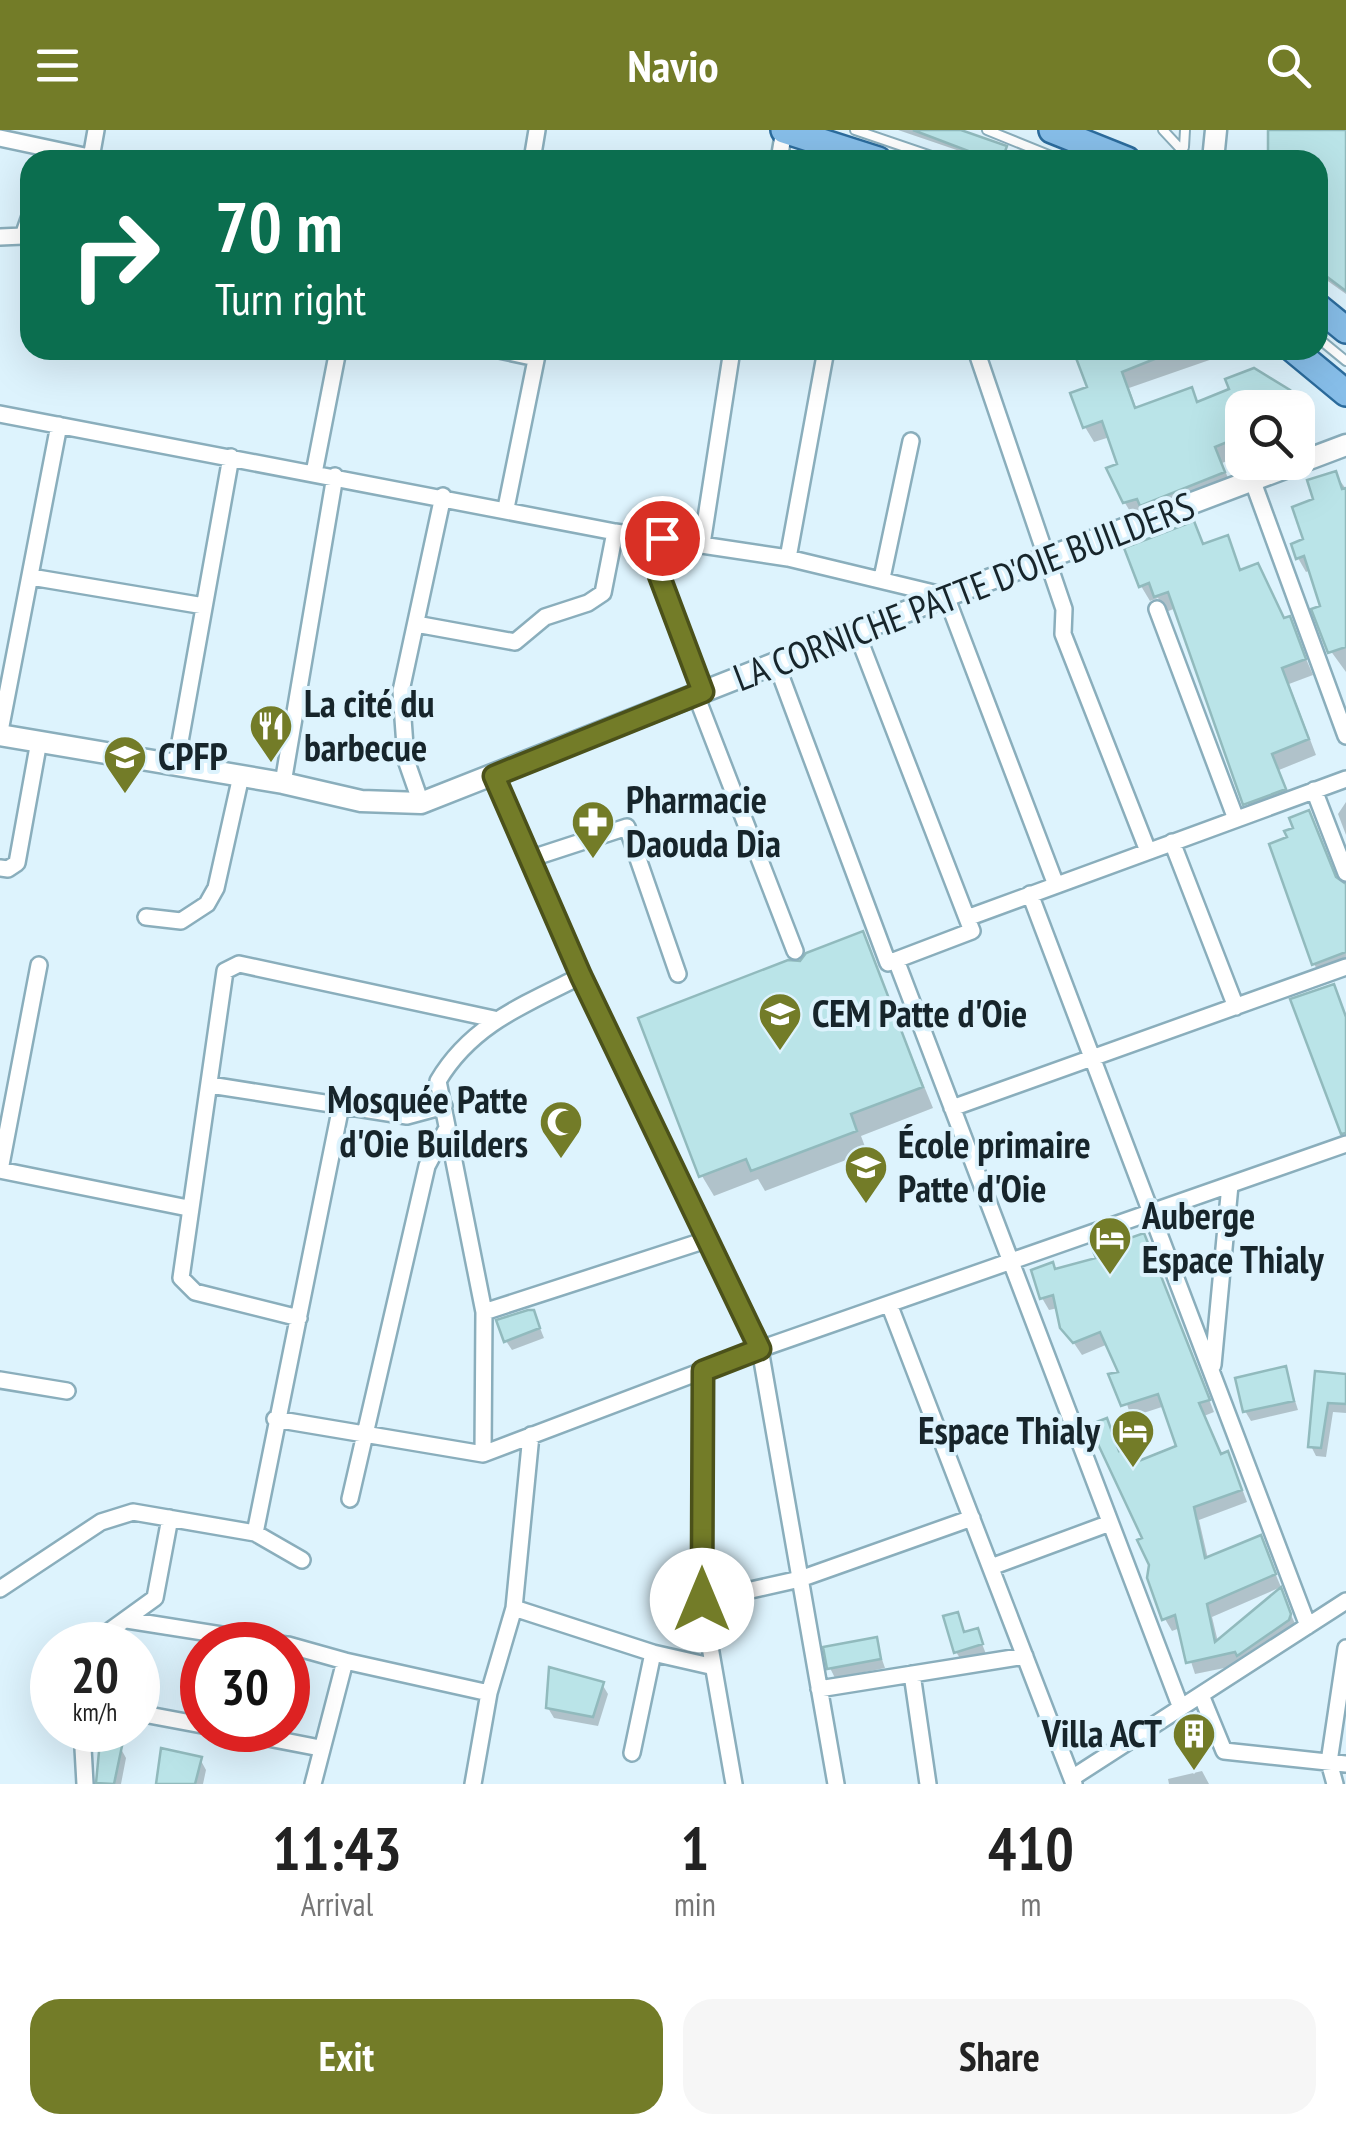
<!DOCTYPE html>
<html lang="en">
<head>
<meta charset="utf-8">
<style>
  body { margin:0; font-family:"PT Sans Narrow",sans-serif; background:#f6f6f6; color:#222; height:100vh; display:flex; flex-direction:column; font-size:38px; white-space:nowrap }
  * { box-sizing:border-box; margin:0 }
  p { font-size:32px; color:#767676 }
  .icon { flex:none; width:55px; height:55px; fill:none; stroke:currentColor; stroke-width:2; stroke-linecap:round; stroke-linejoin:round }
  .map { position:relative; height:1654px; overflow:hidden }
  .sheet { display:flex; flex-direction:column; background:#fff; flex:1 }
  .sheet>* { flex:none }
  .hud { position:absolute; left:20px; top:20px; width:1308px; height:210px; border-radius:30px; box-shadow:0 10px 40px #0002; background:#0b6e4f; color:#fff; overflow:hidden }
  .buttons { position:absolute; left:1225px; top:260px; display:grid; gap:20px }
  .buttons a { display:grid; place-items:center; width:90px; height:90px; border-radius:20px; background:#fff; box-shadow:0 10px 40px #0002; font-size:50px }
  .speed { position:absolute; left:30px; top:1492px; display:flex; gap:20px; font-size:50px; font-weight:700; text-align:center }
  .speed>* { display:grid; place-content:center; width:130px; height:130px; border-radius:50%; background:#fff; box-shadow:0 10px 40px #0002; line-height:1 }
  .speed small { font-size:25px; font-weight:400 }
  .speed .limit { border:15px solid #d22; background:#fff; color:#111 }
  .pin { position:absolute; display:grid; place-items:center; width:85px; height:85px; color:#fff; margin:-42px; border:5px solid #fff; border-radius:50%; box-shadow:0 2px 10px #0007 }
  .me { position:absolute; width:110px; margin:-55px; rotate:0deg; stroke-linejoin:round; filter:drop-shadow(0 0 8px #0008) }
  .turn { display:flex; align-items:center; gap:35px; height:210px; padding:0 30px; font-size:45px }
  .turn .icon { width:130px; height:130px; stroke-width:2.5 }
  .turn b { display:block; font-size:70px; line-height:85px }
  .eta { display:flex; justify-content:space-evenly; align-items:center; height:170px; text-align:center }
  .eta b { font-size:60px; font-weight:700; line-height:70px }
  .primary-button { display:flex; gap:20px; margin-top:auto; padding:20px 30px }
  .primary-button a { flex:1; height:115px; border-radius:30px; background:#737c28; color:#fff; font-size:40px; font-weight:700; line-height:115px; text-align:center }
  .primary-button a+a { background:#f6f6f6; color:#222 }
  header { display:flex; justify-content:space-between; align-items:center; height:130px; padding:0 30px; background:#737c28; color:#fff; font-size:45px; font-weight:700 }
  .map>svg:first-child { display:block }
  .shadow { fill:#0003 }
  .building { fill:#bae4e8; stroke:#91babd; stroke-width:2.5 }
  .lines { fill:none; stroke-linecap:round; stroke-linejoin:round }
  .service-casing { stroke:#8aaebc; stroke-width:12 }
  .minor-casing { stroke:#8aaebc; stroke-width:20 }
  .tertiary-casing { stroke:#8aaebc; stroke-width:25 }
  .primary-casing { stroke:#2c6c9d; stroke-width:30 }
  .service { stroke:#fff; stroke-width:8 }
  .minor { stroke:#fff; stroke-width:15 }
  .tertiary { stroke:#fff; stroke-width:20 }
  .primary { stroke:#87bee9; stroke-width:25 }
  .route-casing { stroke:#4b511a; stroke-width:25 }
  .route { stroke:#737c28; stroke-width:18 }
  .labels { text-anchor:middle; stroke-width:8; stroke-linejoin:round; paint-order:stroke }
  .street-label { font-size:38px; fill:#17252b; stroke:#ddf3fd }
  .poi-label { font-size:38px; font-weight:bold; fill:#17252b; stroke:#ddf3fd; text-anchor:start }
</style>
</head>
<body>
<header><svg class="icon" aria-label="menu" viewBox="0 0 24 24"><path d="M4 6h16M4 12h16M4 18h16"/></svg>Navio<svg class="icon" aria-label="search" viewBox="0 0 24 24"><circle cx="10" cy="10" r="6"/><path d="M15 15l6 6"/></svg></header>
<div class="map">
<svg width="1346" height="1654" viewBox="0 0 1346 1654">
  <rect width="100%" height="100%" fill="#ddf3fd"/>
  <path class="shadow" d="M898 0H952L1008 22 1005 30H986Z
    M1271 0H1346V164L1318 144V30H1270Z
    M1076 220H1217L1221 226 1129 258 1137 280 1190 260 1199 275 1288 261 1297 278H1242V325L1222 333 1232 358 1134 388 1119 363 1121 335 1110 307 1094 312 1085 297 1090 259Z
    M1335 344 1346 359V542L1330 520 1324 477 1311 440 1306 442 1298 428 1316 371Z
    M1193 394 1204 416 1227 408 1242 442 1284 491 1289 489 1313 545 1289 554 1316 625 1279 640 1293 675 1254 690 1176 478 1166 482 1158 468 1150 471 1141 456Z
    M1346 672V705L1338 684Z
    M1308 683 1337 751 1346 754V839L1322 848 1314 834 1290 709Z
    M862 804 933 978 861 1006 867 1022 765 1061 758 1049 714 1066 702 1046Z
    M1150 1119 1214 1282 1204 1286 1221 1326 1227 1324 1234 1337 1247 1372 1199 1390 1208 1429 1260 1408 1281 1457 1212 1487 1218 1512 1280 1461 1297 1498 1244 1534 1195 1544 1180 1498 1172 1501 1165 1489 1146 1409 1106 1291 1120 1323 1134 1317 1142 1332 1179 1318 1165 1276 1131 1287 1108 1214 1082 1225 1063 1197 1058 1178 1049 1180 1042 1168 1055 1142Z
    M538 1193 544 1208 512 1220 506 1211Z
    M1285 1239 1298 1280 1251 1291 1245 1281Z
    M1317 1244 1346 1246V1283L1333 1282 1326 1327 1316 1326 1311 1316Z
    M957 1484 966 1504 977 1501 986 1524 962 1531 956 1522Z
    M875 1509 885 1538 835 1548 830 1538Z
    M602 1554 608 1564 598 1596 554 1588 548 1578Z
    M121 1619 126 1628 121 1654H100Z
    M200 1629 206 1640 203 1654H158Z
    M1202 1641 1209 1654H1169L1168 1649Z"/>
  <path class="building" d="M913 0H961L1007 16 1002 30H992Z
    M1268 0H1346V161L1318 140V29L1268 30Z
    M1073 220H1177L1122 242 1135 278 1192 257 1197 272 1229 259 1225 249 1254 238 1290 260 1286 269 1278 272 1280 278H1242V306L1215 317 1225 342 1140 376 1137 369 1123 373 1106 338 1117 334 1102 291 1083 298 1070 263 1087 257Z
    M1336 341 1342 359 1346 358V517L1328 523 1311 479 1320 476 1304 426 1296 429 1291 414 1303 409 1292 377 1313 369 1307 350Z
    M1194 391 1203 414 1228 405 1240 440 1258 433 1284 488 1290 486 1306 529 1282 538 1309 609 1272 624 1286 659 1243 675 1168 462 1154 467 1149 453 1139 457 1124 418Z
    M1309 680 1336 747 1346 754V822L1312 835 1269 714 1287 707 1284 701 1293 698 1289 688Z
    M863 801 923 957 851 984 857 1001 751 1041 746 1029 699 1047 638 888 788 830 800 831 806 823Z
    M1334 854 1346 887V1003L1341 1004 1290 869Z
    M1144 1103 1210 1270 1199 1273 1221 1324 1228 1321 1242 1360 1194 1377 1205 1428 1261 1405 1276 1444 1207 1474 1215 1512 1281 1457 1291 1484 1289 1490 1237 1526 1235 1522 1186 1533 1175 1485 1162 1490 1147 1448 1149 1435 1137 1410 1142 1408 1089 1295 1107 1288 1119 1321 1135 1314 1141 1330 1176 1316 1158 1264 1121 1276 1108 1244 1118 1242 1100 1202 1073 1213 1060 1198 1053 1165 1040 1169 1031 1140 1053 1132 1055 1139 1096 1128 1093 1121Z
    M528 1180H534L540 1198 504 1212 496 1190Z
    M1286 1236 1294 1271 1243 1282 1235 1248Z
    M1315 1241 1346 1244V1274L1328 1273 1321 1318 1308 1317Z
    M958 1482 964 1502 978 1498 983 1514 954 1523 943 1486Z
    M877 1507 881 1529 827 1539 823 1517Z
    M549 1537 604 1552 593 1587 546 1578Z
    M100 1611 122 1616 114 1654 96 1653Z
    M161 1618 202 1627 195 1654H156Z"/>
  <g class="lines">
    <g class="service-casing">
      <path id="service" d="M855 0 943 30
        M987 0 1061 30
        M1163 0 1191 30
        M1184 17 1185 0
        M1318 208 1346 231"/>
    </g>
    <g class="minor-casing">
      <path id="minor" d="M0 8 103 30
        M91 28 96 0
        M532 30 537 0
        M779 30 784 0
        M0 107 23 106 30 86
        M499 220 536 228
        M976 220 1064 479 1063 504 1148 721
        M0 284 615 402 788 428 946 466 1056 755
        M314 343 338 220
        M1253 352 1346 606
        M506 378 538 220
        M662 409 659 445 703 562
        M702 414 732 220
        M788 428 826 220
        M31 447 204 476
        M882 448 911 311
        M1157 479 1236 689
        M416 494 515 512 545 487 588 473 603 463 615 402
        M776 533 888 833 972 801 856 501
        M696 565 795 821
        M0 601 59 295
        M176 634 231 327
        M494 646 581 846 760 1219 836 1654
        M283 653 335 346
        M1314 660 1346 743
        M421 673 406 630 401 561 443 366
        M1172 712 1236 877
        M529 729 627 697 678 844
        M0 738 8 739 17 733 39 611
        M1030 764 1308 1496
        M146 787 181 791 207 774 216 758 241 646
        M967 788 1346 649
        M896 830 1181 1578
        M210 955 407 986 444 976
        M952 978 1346 837
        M0 1040 39 835
        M0 1040 188 1078
        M889 1174 1074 1654
        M484 1182 706 1110
        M299 1188 195 1162 181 1148 225 841 239 834 494 889
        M1213 1235 1230 1055
        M703 1241 702 1471 734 1654
        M0 1250 67 1261
        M275 1289 483 1324 760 1219 1346 1014
        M483 1324 484 1182 438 951C471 895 525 874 581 846
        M350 1369 427 1036 447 998
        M255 1403 341 976
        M991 1437 1110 1393
        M0 1459 101 1392 133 1382 255 1403 302 1430
        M702 1471 800 1449 972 1388
        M514 1478 653 1523 710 1536
        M127 1490 286 1515
        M90 1515 155 1468 170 1388
        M288 1515 345 1531
        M912 1544 928 1654
        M819 1559 1025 1526
        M1201 1565 1224 1621 1346 1634
        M138 1583 202 1595
        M82 1600 85 1654
        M227 1600 320 1618
        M632 1623 653 1523
        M1072 1648 1346 1471
        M313 1654 345 1531 489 1563
        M473 1654 489 1563 514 1478 531 1305
        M1335 1654 1329 1632 1346 1518"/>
    </g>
    <g class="tertiary-casing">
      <path id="tertiary" d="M1213 30 1216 0
        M0 605 283 653 361 671 421 673 946 466 1346 315"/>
    </g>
    <g class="primary-casing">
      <path id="primary" d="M784 0 878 30
        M1052 0 1127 30
        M1318 177 1346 200
        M1294 220 1346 263"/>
    </g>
    <use href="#service" class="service"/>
    <use href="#minor" class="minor"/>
    <use href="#tertiary" class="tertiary"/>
    <use href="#primary" class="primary"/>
  </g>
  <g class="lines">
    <g class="route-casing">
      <path id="route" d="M662 408 659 445 703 562 494 646 581 846 760 1219 703 1241 702 1470"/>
    </g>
    <use href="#route" class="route"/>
  </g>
  <defs>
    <g id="restaurant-pin" transform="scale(2.25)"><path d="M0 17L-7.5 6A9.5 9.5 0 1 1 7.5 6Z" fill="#737c28" stroke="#ddf3fd"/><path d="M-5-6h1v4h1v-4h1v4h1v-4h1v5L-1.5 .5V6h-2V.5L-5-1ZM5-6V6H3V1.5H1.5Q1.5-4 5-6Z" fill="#fff"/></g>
    <g id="school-pin" transform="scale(2.25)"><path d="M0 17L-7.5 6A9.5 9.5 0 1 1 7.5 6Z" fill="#737c28" stroke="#ddf3fd"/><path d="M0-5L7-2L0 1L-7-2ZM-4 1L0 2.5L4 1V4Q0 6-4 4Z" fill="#fff"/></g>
    <g id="pharmacy-pin" transform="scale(2.25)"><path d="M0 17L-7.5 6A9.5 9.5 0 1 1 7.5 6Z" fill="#737c28" stroke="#ddf3fd"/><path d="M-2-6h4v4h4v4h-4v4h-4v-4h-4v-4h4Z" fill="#fff"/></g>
    <g id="university-pin" transform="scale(2.25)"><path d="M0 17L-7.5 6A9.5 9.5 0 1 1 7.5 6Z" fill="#737c28" stroke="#ddf3fd"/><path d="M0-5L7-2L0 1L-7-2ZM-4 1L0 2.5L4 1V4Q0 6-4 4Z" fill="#fff"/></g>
    <g id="mosque-pin" transform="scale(2.25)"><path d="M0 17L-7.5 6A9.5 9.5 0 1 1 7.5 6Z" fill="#737c28" stroke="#ddf3fd"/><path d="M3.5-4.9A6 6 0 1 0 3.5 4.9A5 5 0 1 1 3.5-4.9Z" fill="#fff"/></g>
    <g id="hotel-pin" transform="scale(2.25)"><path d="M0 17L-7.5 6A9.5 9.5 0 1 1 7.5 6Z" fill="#737c28" stroke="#ddf3fd"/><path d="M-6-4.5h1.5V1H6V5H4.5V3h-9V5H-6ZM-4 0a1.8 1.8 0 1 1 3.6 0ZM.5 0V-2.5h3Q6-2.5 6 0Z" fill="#fff"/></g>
    <g id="building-pin" transform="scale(2.25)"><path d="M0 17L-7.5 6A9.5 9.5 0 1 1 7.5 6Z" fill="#737c28" stroke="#ddf3fd"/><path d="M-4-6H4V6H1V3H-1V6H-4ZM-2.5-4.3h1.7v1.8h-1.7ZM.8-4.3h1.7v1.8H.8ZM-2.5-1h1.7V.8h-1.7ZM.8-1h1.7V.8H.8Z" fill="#fff"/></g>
  </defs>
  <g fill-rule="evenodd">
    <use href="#restaurant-pin" x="271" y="596"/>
    <use href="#school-pin" x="125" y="627"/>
    <use href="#pharmacy-pin" x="593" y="692"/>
    <use href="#university-pin" x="780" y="884"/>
    <use href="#mosque-pin" x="561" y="992"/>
    <use href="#school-pin" x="866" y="1037"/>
    <use href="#hotel-pin" x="1110" y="1108"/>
    <use href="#hotel-pin" x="1133" y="1301"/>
    <use href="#building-pin" x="1194" y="1604"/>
  </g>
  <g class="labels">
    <g class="street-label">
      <text transform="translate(964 462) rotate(-21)" y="13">LA CORNICHE PATTE D'OIE BUILDERS</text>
    </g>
    <g class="poi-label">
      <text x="304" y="587">La cité du<tspan x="304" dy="44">barbecue</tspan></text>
      <text x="158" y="640">CPFP</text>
      <text x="626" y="683">Pharmacie<tspan x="626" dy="44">Daouda Dia</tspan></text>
      <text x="812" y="897">CEM Patte d'Oie</text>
      <text x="528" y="983" text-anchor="end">Mosquée Patte<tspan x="528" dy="44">d'Oie Builders</tspan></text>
      <text x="898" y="1028">École primaire<tspan x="898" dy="44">Patte d'Oie</tspan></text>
      <text x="1142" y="1099">Auberge<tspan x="1142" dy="44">Espace Thialy</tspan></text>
      <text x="1100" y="1314" text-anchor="end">Espace Thialy</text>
      <text x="1162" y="1617" text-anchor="end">Villa ACT</text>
    </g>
  </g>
</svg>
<div class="buttons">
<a><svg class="icon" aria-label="search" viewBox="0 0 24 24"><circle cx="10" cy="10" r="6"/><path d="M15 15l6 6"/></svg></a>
</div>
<div class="speed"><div>20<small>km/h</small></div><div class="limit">30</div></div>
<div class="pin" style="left:662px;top:408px;background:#d93025"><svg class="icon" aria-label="arrive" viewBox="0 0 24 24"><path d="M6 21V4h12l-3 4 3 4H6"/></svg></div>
<svg class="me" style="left:702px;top:1470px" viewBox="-20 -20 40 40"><circle r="19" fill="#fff"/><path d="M0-13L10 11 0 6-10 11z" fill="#737c28"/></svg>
<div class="hud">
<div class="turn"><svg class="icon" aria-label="right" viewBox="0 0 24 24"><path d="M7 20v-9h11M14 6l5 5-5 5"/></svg><div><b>70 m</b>Turn right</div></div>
</div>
</div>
<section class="sheet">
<div class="eta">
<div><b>11:43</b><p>Arrival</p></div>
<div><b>1</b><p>min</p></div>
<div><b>410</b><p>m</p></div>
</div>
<div class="primary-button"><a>Exit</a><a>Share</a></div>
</section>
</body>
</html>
